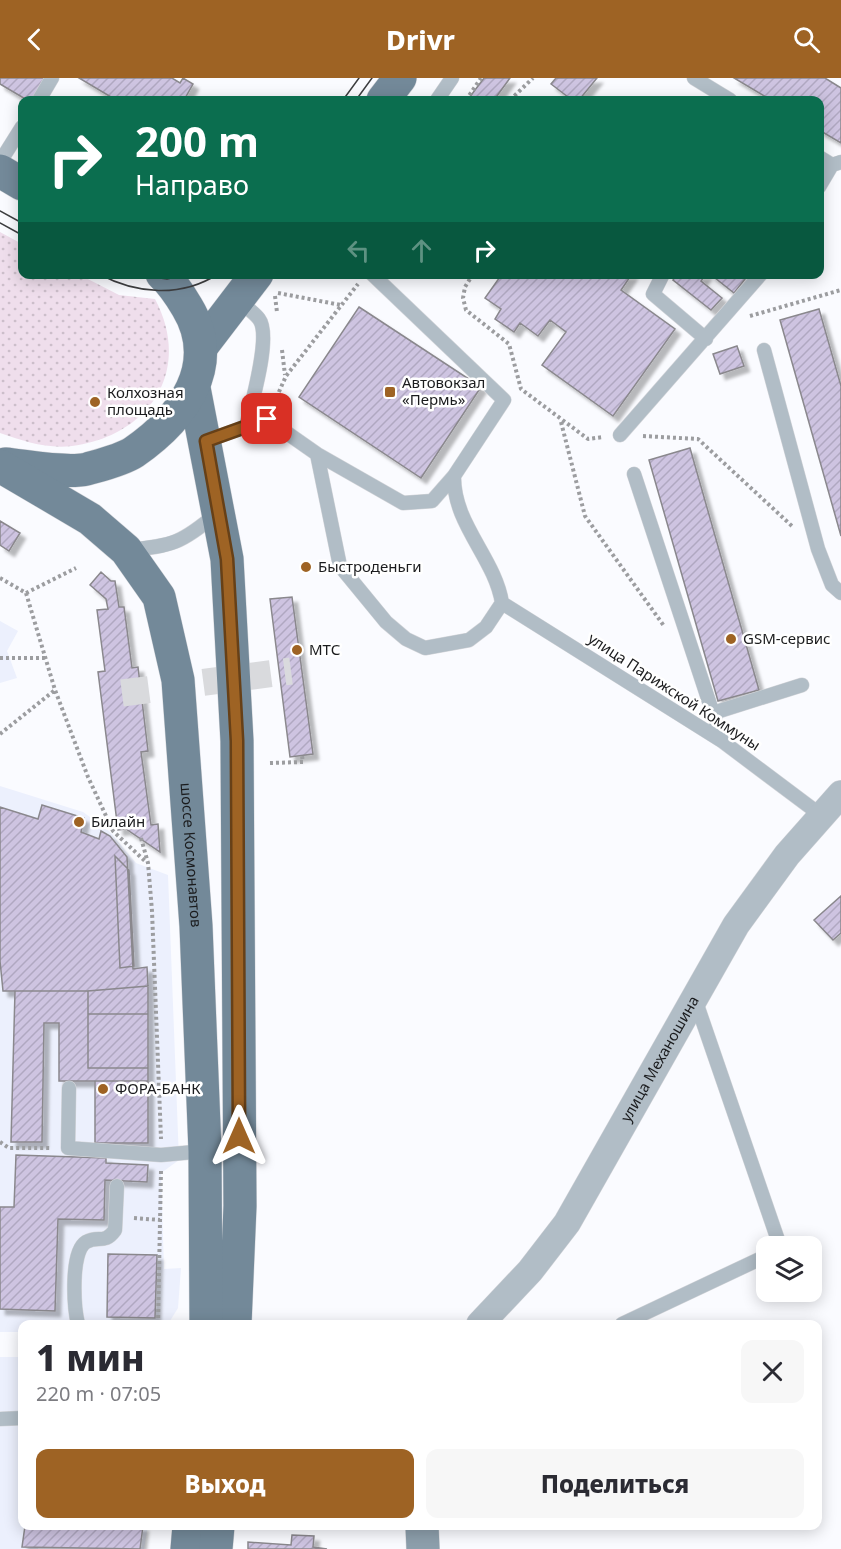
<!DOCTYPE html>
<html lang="ru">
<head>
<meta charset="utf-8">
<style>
  body { margin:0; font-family:"Noto Sans",sans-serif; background:#f7f7f7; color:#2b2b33; height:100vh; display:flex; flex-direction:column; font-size:22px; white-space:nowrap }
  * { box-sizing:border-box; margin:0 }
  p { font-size:20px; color:#7c7c81 }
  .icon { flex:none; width:33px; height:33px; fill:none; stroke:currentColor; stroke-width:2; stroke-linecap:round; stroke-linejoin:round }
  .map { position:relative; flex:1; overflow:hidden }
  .details { position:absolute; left:18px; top:1242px; width:804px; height:210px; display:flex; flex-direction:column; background:#fff; border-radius:12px; box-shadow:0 3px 15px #0003 }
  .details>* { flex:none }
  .hud { position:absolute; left:18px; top:18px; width:806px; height:183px; border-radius:12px; box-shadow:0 3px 15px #0003; background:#0b6e4f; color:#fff; overflow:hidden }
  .buttons { position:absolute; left:756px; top:1158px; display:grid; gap:12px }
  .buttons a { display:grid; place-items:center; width:66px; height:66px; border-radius:12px; background:#fff; box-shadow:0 3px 15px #0003; font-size:30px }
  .pin { position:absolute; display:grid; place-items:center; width:51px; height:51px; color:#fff; margin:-26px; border-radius:12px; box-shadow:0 3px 9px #0006 }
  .me { position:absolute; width:66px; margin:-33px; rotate:0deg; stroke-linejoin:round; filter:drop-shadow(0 0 4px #0008) }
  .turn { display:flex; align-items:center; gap:21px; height:126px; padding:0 18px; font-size:27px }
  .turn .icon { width:78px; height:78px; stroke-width:2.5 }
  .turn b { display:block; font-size:42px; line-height:51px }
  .lanes { display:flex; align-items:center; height:57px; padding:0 18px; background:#0003; justify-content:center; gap:30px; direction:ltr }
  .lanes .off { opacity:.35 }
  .round { display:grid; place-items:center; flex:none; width:63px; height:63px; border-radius:12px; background:#f7f7f7 }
  .overview { display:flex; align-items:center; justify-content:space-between; height:102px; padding:0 18px }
  h1 { font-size:36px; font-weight:800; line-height:45px }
  .action { display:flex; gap:12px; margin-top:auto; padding:12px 18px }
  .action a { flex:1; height:69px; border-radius:12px; background:#9e6324; color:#fff; font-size:24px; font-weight:800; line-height:69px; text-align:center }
  .action a+a { background:#f7f7f7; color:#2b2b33 }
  header { display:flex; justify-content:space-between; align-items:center; height:78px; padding:0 18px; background:#9e6324; color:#fff; font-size:27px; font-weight:800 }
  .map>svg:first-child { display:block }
  .built { fill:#ecf0fd }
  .grass { fill:url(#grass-dots) }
  .building { fill:url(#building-hatch); stroke:#8a888d; stroke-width:1.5; filter:url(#shadow) }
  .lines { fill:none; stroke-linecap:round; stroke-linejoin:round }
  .street-tunnel { stroke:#d9dadd; stroke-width:27; stroke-dasharray:27 14; stroke-linecap:butt }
  .lane-casing { stroke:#d6d7db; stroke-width:15 }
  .street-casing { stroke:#d6d7db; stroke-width:28 }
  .secondary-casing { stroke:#d6d7db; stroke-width:34 }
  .primary-casing { stroke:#d6d7db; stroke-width:34 }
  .path { stroke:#9c9da0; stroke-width:4; stroke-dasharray:3 3; stroke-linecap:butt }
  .lane { stroke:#b1bdc6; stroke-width:14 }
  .street { stroke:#b1bdc6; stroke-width:27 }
  .secondary { stroke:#8d9fac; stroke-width:33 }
  .primary { stroke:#738999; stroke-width:33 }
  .tram { stroke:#3d3e40; stroke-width:1.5 }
  .route-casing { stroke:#674017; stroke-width:15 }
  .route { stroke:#9e6324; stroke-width:10 }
  .poi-dot { fill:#9e6324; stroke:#fff; stroke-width:2 }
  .labels { text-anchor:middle; stroke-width:5; stroke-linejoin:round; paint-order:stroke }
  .poi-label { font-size:15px; fill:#1b1c1e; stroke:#fff; text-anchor:start }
  .street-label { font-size:15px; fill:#1b1c1e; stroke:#fff }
</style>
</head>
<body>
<header><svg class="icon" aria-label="back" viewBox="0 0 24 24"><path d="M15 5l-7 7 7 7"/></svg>Drivr<svg class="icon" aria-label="search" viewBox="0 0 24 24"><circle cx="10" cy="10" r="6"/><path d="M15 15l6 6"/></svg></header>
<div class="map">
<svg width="841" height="1471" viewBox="0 0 841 1471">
  <defs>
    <pattern id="grass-dots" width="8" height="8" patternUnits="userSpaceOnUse" patternTransform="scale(1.5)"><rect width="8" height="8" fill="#efdeec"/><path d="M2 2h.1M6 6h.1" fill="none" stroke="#ccbeca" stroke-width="1.8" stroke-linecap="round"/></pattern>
    <pattern id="building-hatch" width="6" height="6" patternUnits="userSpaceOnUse" patternTransform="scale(1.5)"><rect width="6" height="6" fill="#cec4e1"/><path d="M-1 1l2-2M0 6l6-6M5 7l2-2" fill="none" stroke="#b0a8c1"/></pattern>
    <filter id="shadow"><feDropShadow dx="5.5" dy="5.5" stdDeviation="1.5" flood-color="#0004"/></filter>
  </defs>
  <rect width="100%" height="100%" fill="#fafbff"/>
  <path class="built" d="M0 543 18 553 7 573 17 600 0 605Z
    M0 708 83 734 110 754 136 785 168 797 179 1082 161 1095 164 1191 181 1190 178 1230 168 1246H22V1254H0Z
    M0 1279H22V1448H148L144 1471H0Z"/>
  <path class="grass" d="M0 154 22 166V196L80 197 119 217 155 221C193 293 149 358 72 368 47 371 23 363 0 355Z"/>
  <path class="building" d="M0 0H46L32 22H27L0 6Z
    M79 0H172L180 5 183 0 193 6 184 22H116Z
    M484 0H510L494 22H473L469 20Z
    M556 0H597L579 22H572L551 6Z
    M734 0H825L841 10V65L819 52V22H771Z
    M502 196H632L621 212 675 251 613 338 542 287 566 254 550 242 538 258 520 245 514 254 495 241 501 231 485 220Z
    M677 196H706L701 203 722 220 711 232 673 202Z
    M710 196H749L734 215Z
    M359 229 481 309 421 400 299 319Z
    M819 231 841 308V458L780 242Z
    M737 268 744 288 720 296 713 276Z
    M690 370 759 612 718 623 649 382Z
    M0 443 20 455 9 473 0 467Z
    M101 494 111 503H115L119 529H124L132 590 138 589 148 673 141 674 151 747 158 746 160 774 126 751 118 752 98 594 105 593 97 532 108 531 106 521 90 507Z
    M292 519 313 676 290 679 270 521Z
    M42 727 84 740 81 754 99 761 101 753 110 758 127 779 133 891 147 889 148 908 88 913H3L0 883V729L38 741Z
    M115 778 129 792 134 888 120 890Z
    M841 818V855L833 862 814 842Z
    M148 908V936H88V913Z
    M15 913H88V990H148V1003H59V945H44L42 1064H11Z
    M88 936H148V990H88Z
    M95 1003H148V1065H95Z
    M16 1077 106 1080V1085L148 1087 147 1104 105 1102 104 1142 58 1141 55 1233 0 1231V1129H14Z
    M108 1176 157 1177 155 1240 107 1239Z
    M25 1448H143L140 1471 22 1469Z
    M292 1457 314 1458 313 1469 327 1471H248V1464L291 1467Z"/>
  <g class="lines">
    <path class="street-tunnel" d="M122 615 291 593"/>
    <g class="lane-casing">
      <path id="lane" d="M694 0 730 22
        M39 22 52 0
        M437 22 452 0
        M819 79 832 87
        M0 84 22 49
        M819 109 832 87 841 84
        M663 196 653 216 706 261
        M238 222C244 228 254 234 259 241 272 258 251 327 246 349
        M764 272 818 471 832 507 841 515
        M620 357 761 196
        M206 363 267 341 317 376 403 425 432 423 454 398 504 322 372 196
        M317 376 340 488 386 544 406 561 425 570 469 562 486 549 502 525C495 480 453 446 454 398
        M634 396 722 663
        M128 472C172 468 182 465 216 436
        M502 525 722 663 822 738
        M713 635 802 607
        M695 921 780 1168
        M69 1010 68 1070 161 1077 205 1073
        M78 1246C74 1230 70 1174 86 1164 99 1157 104 1167 115 1152L117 1108
        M622 1246 766 1178
        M0 1341 22 1340"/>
    </g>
    <g class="street-casing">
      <g id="street">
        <path id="s1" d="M480 1246 530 1193 567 1145 736 847 787 777 841 716"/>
      </g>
    </g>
    <g class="secondary-casing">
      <path id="secondary" d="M422 1448 423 1471"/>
    </g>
    <g class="primary-casing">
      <g id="primary">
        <path d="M383 22 400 0"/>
        <path d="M0 93 22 106"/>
        <path d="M202 268 257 196"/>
        <path d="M194 310 227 481 237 663 240 1128 235 1246"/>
        <path d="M5 386C27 388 65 396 87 391 101 387 122 382 134 374 183 340 222 287 187 229 180 217 173 206 162 196"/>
        <path id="s2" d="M0 388 90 441 126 472 159 519 178 602 196 848 205 1073 206 1246"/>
        <path d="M187 1471 189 1448"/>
        <path d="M216 1471 218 1448"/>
      </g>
    </g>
    <path class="path" d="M466 22 481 0
      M510 22 533 0
      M473 196 465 209 463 220 466 232 509 266 521 311 588 361 603 359
      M278 215 341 227
      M275 218 277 234
      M750 238 841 212
      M282 272 285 297
      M274 325 286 298 358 206
      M561 344 585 438 664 548
      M643 358 698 361 793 449
      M0 500 26 515 76 490
      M26 515 55 612 88 699 113 753 146 784
      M0 580H45
      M0 656 55 612
      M270 685 303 684 302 678
      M141 760 148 785 152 833 161 1061
      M0 1064 9 1070H52
      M134 1140 160 1142
      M158 1246 161 1093"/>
    <use href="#lane" class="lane"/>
    <use href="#street" class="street"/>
    <use href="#secondary" class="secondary"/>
    <use href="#primary" class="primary"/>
    <path class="tram" d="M343 22 359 0
      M356 22 372 0
      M0 133 22 145
      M0 145 22 157
      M99 196C136 216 181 220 218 196
      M131 196 167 201 189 196"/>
  </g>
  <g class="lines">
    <g class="route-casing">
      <path id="route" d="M239 1058 237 663 227 481 206 363 267 341"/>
    </g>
    <use href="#route" class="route"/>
  </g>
  <g class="poi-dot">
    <rect x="384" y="308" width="12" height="12" rx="3"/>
    <circle cx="95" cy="324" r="6"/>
    <circle cx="306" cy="489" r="6"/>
    <circle cx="731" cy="561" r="6"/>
    <circle cx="297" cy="572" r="6"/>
    <circle cx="79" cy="744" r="6"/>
    <circle cx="103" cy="1011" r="6"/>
  </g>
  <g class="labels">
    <g class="poi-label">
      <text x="402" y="310">Автовокзал<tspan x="402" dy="17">«Пермь»</tspan></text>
      <text x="107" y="320">Колхозная<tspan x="107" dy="17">площадь</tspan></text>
      <text x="318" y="494">Быстроденьги</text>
      <text x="743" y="566">GSM-сервис</text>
      <text x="309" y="577">МТС</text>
      <text x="91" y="749">Билайн</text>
      <text x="115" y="1016">ФОРА-БАНК</text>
    </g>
    <g class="street-label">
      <text transform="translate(674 614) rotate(33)" y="5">улица Парижской Коммуны</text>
      <text dy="5" stroke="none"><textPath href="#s2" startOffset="470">шоссе Космонавтов</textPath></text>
      <text dy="5" stroke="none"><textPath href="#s1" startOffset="322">улица Механошина</textPath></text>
    </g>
  </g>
</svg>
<div class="buttons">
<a><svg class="icon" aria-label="layers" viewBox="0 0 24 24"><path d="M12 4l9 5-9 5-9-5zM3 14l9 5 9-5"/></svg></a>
</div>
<div class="pin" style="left:267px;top:341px;background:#d93025"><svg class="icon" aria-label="arrive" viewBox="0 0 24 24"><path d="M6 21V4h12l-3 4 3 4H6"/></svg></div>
<svg class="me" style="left:239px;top:1058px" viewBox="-20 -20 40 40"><path d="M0-17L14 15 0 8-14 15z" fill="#9e6324" stroke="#fff" stroke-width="4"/></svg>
<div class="hud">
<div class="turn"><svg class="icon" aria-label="right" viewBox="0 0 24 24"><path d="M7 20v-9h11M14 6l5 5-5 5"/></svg><div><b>200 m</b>Направо</div></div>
<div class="lanes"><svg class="icon off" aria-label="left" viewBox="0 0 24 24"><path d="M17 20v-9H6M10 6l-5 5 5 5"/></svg><svg class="icon off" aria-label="ahead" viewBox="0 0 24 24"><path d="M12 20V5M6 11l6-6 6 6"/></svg><svg class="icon" aria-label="right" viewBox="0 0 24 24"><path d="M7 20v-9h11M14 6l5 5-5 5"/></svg></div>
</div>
<section class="details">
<div class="overview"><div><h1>1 мин</h1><p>220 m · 07:05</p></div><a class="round"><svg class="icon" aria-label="close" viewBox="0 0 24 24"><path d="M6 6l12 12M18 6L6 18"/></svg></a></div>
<div class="action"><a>Выход</a><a>Поделиться</a></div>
</section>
</div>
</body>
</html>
